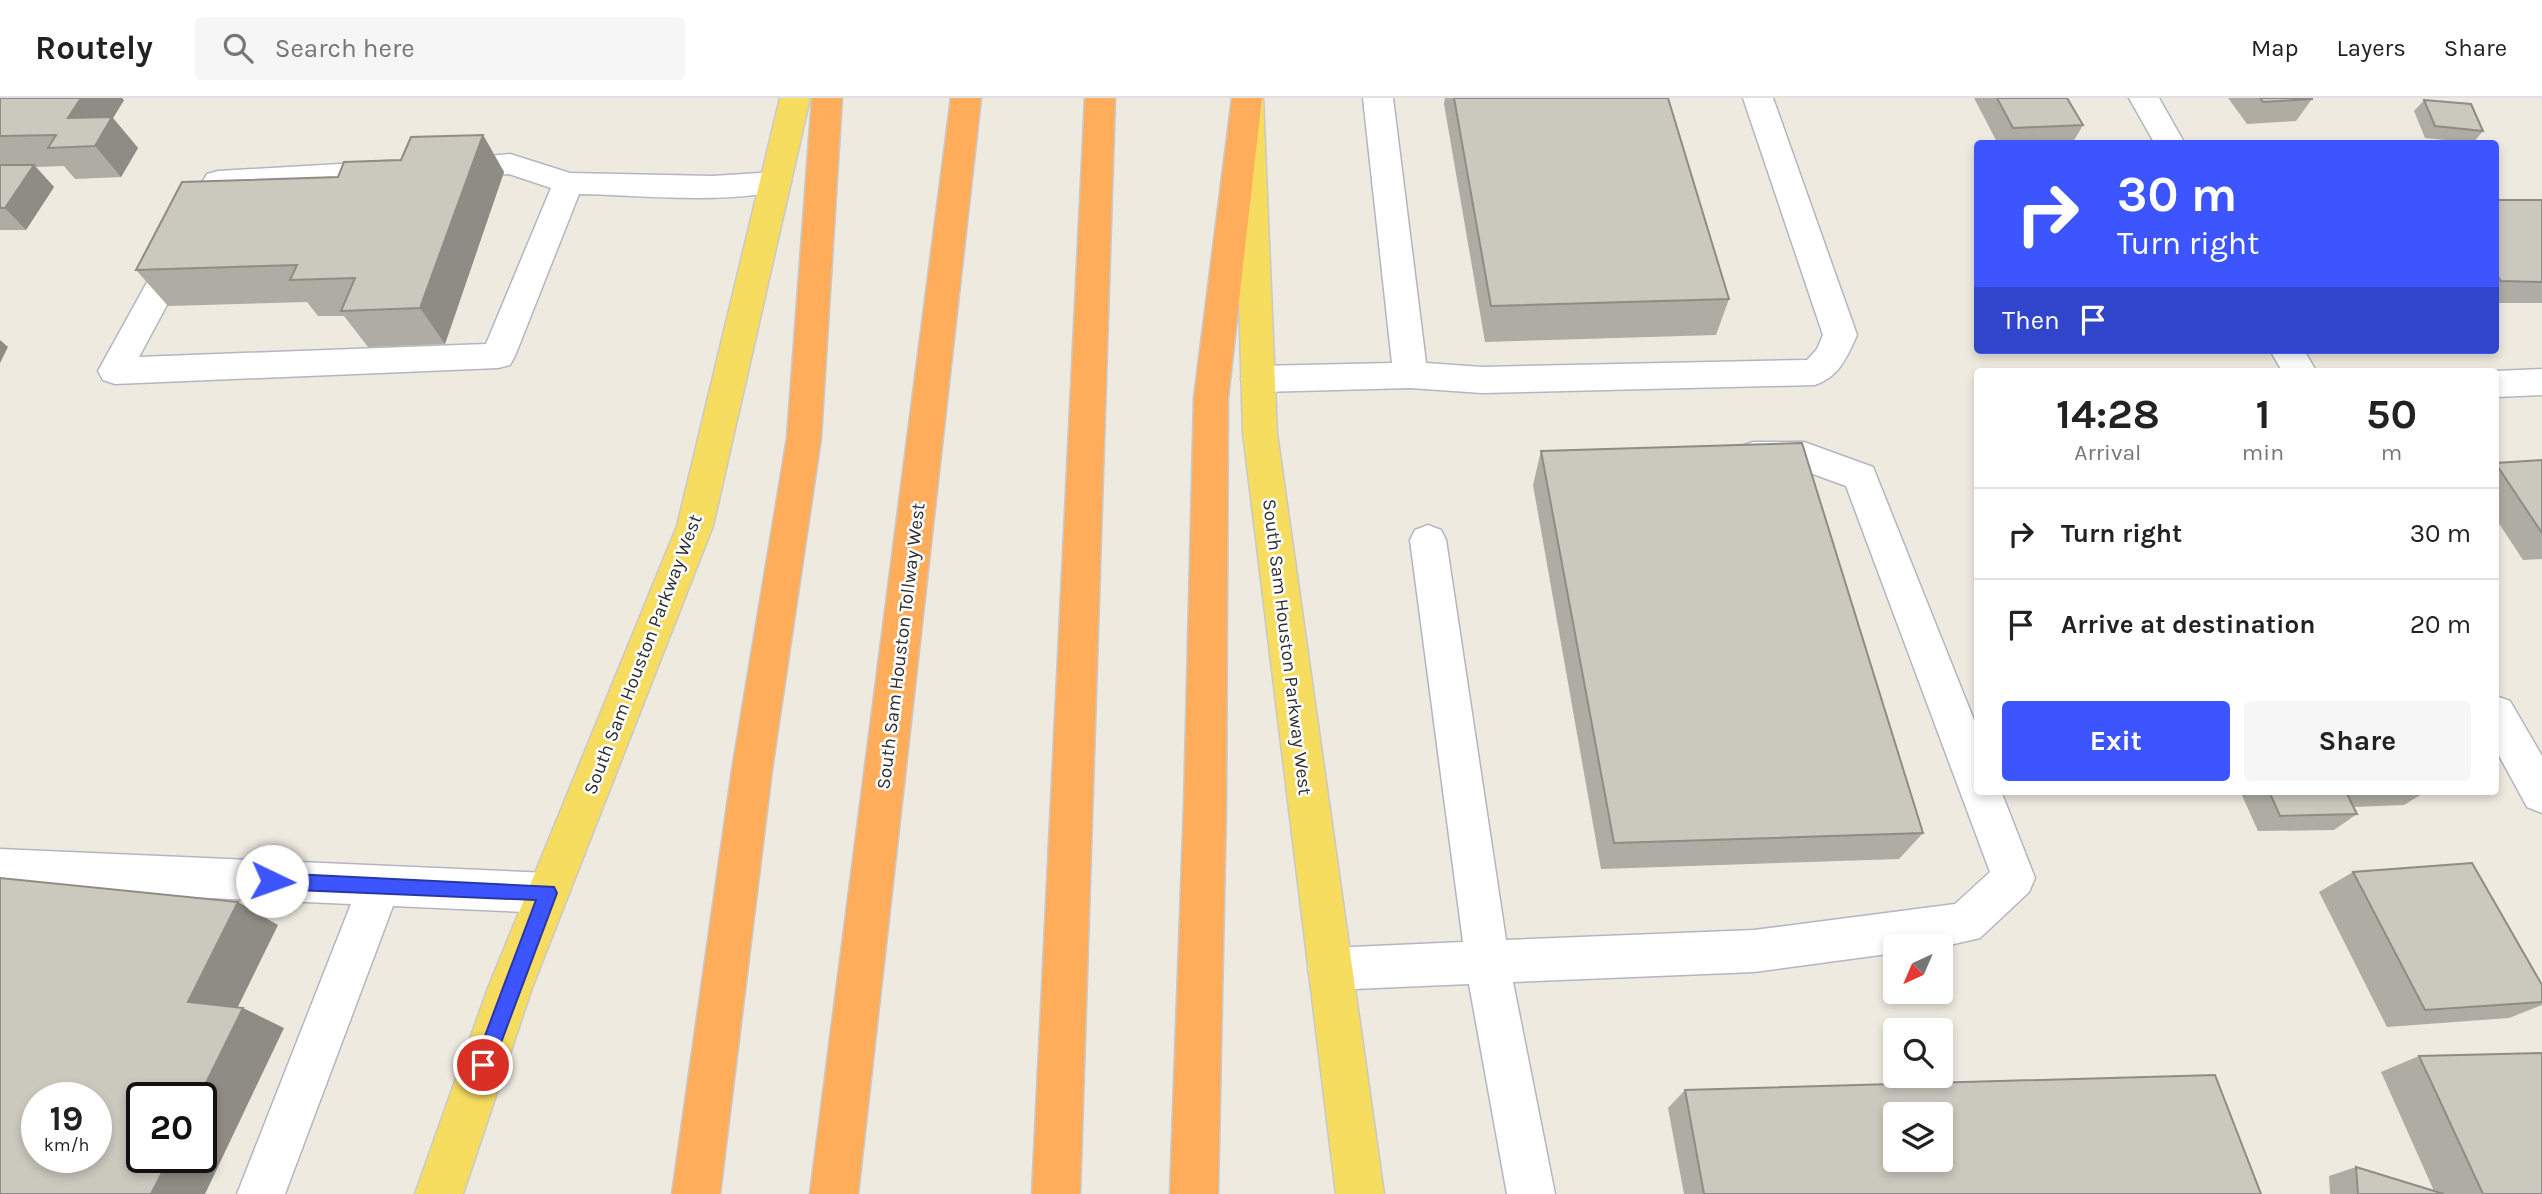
<!DOCTYPE html>
<html lang="en">
<head>
<meta charset="utf-8">
<style>
  body { margin:0; font-family:Karla,sans-serif; background:#f6f6f6; color:#222; height:100vh; display:flex; flex-direction:column; font-size:26px; white-space:nowrap }
  * { box-sizing:border-box; margin:0 }
  p { font-size:23px; color:#767676 }
  .icon { flex:none; width:38px; height:38px; fill:none; stroke:currentColor; stroke-width:2; stroke-linecap:round; stroke-linejoin:round }
  .map { position:relative; flex:1; overflow:hidden }
  .panel { position:absolute; left:1974px; top:270px; width:525px; height:427px; display:flex; flex-direction:column; background:#fff; border-radius:7px; box-shadow:0 4px 10px #0003 }
  .panel>* { flex:none }
  .top-card { position:absolute; left:1974px; top:42px; width:525px; height:214px; border-radius:7px; box-shadow:0 4px 10px #0003; background:#3d55ff; color:#fff; overflow:hidden }
  .needle { width:46px; rotate:224deg }
  .fabs { position:absolute; left:1883px; top:836px; display:grid; gap:14px }
  .fabs a { display:grid; place-items:center; width:70px; height:70px; border-radius:7px; background:#fff; box-shadow:0 4px 10px #0003; font-size:35px }
  .speed { position:absolute; left:21px; top:984px; display:flex; gap:14px; font-size:35px; font-weight:700; text-align:center }
  .speed>* { display:grid; place-content:center; width:91px; height:91px; border-radius:50%; background:#fff; box-shadow:0 4px 10px #0003; line-height:1 }
  .speed small { font-size:18px; font-weight:400 }
  .speed .limit { border:4px solid #111; border-radius:10px; background:#fff; color:#111 }
  .pin { position:absolute; display:grid; place-items:center; width:60px; height:60px; color:#fff; margin:-30px; border:4px solid #fff; border-radius:50%; box-shadow:0 2px 7px #0007 }
  .me { position:absolute; width:77px; margin:-38px; rotate:93deg; stroke-linejoin:round; filter:drop-shadow(0 0 5px #0008) }
  .turn { display:flex; align-items:center; gap:24px; height:147px; padding:0 28px; font-size:32px }
  .turn .icon { width:91px; height:91px; stroke-width:2.5 }
  .turn b { display:block; font-size:49px; line-height:60px }
  .then { display:flex; align-items:center; height:66px; padding:0 28px; background:#0003; gap:14px; font-size:26px }
  .eta { display:flex; justify-content:space-evenly; align-items:center; height:119px; text-align:center }
  .eta b { font-size:42px; font-weight:700; line-height:49px }
  .cta { display:flex; gap:14px; margin-top:auto; padding:14px 28px }
  .cta a { flex:1; height:80px; border-radius:7px; background:#3d55ff; color:#fff; font-size:28px; font-weight:700; line-height:80px; text-align:center }
  .cta a+a { background:#f6f6f6; color:#222 }
  ul { padding:0; list-style:none }
  li { display:flex; align-items:center; gap:21px; height:91px; padding:0 28px; border-top:2px solid #e0e0e0 }
  li div { flex:1 }
  li b { display:block; font-size:26px }
  li em { font-style:normal }
  header { display:flex; align-items:center; gap:42px; box-sizing:border-box; height:98px; padding:0 35px; background:#fff; border-bottom:2px solid #e0e0e0 }
  header strong { font-size:33px }
  nav { display:flex; gap:38px; margin-inline-start:auto; font-size:24px }
  .search { width:490px; height:63px; background:#f6f6f6; display:flex; align-items:center; gap:18px; box-sizing:border-box; padding:0 24px; border-radius:7px; color:#767676; font-size:26px }
  .map>svg:first-child { display:block }
  .lines { fill:none; stroke-linecap:round; stroke-linejoin:round }
  .minor-casing { stroke:#b4b5c1; stroke-width:3 }
  .major-casing { stroke:#c9c9c9; stroke-width:3 }
  .highway-casing { stroke:#c9c9c9; stroke-width:3 }
  .minor { fill:#fff; fill-rule:evenodd }
  .major { fill:#f6dc5f; fill-rule:evenodd }
  .highway { fill:#ffac5b; fill-rule:evenodd }
  .wall { fill:#afaca3 }
  .shaded-wall { fill:#8e8c85 }
  .building { fill:#cbc8be; stroke:#8e8c85; stroke-width:2; fill-rule:evenodd }
  .route { fill:#3d55ff; stroke:#2837a6; stroke-width:2 }
  .labels { text-anchor:middle; stroke-width:5; stroke-linejoin:round; paint-order:stroke }
  .street-label { font-size:19px; fill:#2e2e2e; stroke:#fff }
</style>
</head>
<body>
<header>
<strong>Routely</strong>
<div class="search"><svg class="icon" aria-label="search" viewBox="0 0 24 24"><circle cx="10" cy="10" r="6"/><path d="M15 15l6 6"/></svg>Search here</div>
<nav><a>Map</a><a>Layers</a><a>Share</a></nav>
</header>
<div class="map">
<svg width="2542" height="1096" viewBox="0 0 2542 1096">
  <rect width="100%" height="100%" fill="#efeae0"/>
  <g class="lines">
    <g class="minor-casing">
      <path id="minor" d="M1363 0H1393L1426 265 1482 269 1807 262 1817 251 1823 237 1743 0H1773L1857 237C1847 259 1839 279 1815 287L1482 295 1410 290 1258 294 1246 290 1241 281 1246 272 1258 268 1392 265Z
        M2129 0H2159L2185 46H2155Z
        M510 56 570 75 712 78 776 74 787 77 791 84 787 91C729 107 640 97 579 96L515 258 510 267 498 270 115 286 103 282 98 273 203 83 207 76 218 73 391 63 402 66 406 73 402 80 391 83 228 93 139 259 486 246 551 90 509 76 447 80 436 77 432 70 436 63Z
        M2270 252H2304L2316 273H2282Z
        M2542 271V297L2496 299V273Z
        M1753 344H1804L1873 369 1978 632V693H2001L2035 780 2029 794 1980 840 1941 849H1895V855L1754 874 1513 884 1555 1096H1507L1469 886 1330 892 1314 886 1308 871 1314 856 1330 850 1463 844 1410 442 1415 432 1428 427 1441 432 1446 442 1506 842 1754 832 1955 806 1990 774 1846 388 1802 372H1753L1741 368 1735 358 1741 348Z
        M2496 598 2510 603 2542 658V715L2527 709 2496 652Z
        M0 751 548 775 563 781 569 795 563 809 548 815 393 808 285 1096H237L351 806 0 791Z"/>
    </g>
    <g class="major-casing">
      <path id="major" d="M780 0H810L713 428 532 890 463 1096H415L488 890 677 428Z
        M1233 0H1263L1277 335 1384 1096H1336L1243 335Z"/>
    </g>
    <g class="highway-casing">
      <path id="highway" d="M812 0H842L821 340 772 672 720 1096H672L732 672 787 340Z
        M951 0H981L858 1096H810Z
        M1085 0H1115L1080 1096H1032Z
        M1232 0H1262L1228 300 1226 707 1218 1096H1170L1184 707 1194 300Z"/>
    </g>
    <use href="#minor" class="minor"/>
    <use href="#major" class="major"/>
    <use href="#highway" class="highway"/>
  </g>
  <path class="wall" d="M0 0 124 2 113 20 138 50 121 79 75 81 64 68 36 69 54 89 26 132H0Z
    M1445 0H1668L1729 201 1716 237 1485 244 1444 6Z
    M1974 0H2067L2083 27 2072 46H1998Z
    M2228 0H2312V1L2296 23 2247 26Z
    M2424 2 2483 33 2473 45 2425 40 2414 13Z
    M483 37 504 74 445 246 368 249 344 218H318L307 204 168 208 136 172 338 79 401 62Z
    M2496 102H2542V205H2496Z
    M1541 353 1923 735 1899 761 1601 771 1533 387Z
    M2542 362V461L2523 462 2496 421V365Z
    M2240 693H2427L2404 707 2354 709 2357 716 2334 732 2258 733Z
    M2353 774 2542 887V907L2509 920 2387 929 2319 794Z
    M2419 958 2542 1096H2330L2329 1078 2356 1069 2434 1093 2381 974Z
    M1685 992 2261 1096H1684L1668 1010Z"/>
  <path class="shaded-wall" d="M81 0H122L124 2 113 20 138 50 121 79 95 48 68 20Z
    M483 37 504 74 445 246 420 210Z
    M34 67 54 89 26 132 5 110Z
    M0 242 8 249 0 265Z
    M238 804 278 827 230 925 188 904Z
    M243 910 284 930 205 1096H151L170 1059H201V999H199Z"/>
  <path class="building" d="M0 0H81L68 20 112 19 95 48 48 50 56 37 0 38Z
    M1454 0H1668L1729 201 1491 208Z
    M1997 0H2067L2083 27 2013 30Z
    M2260 0H2312V1L2263 4Z
    M2424 2 2471 6 2483 33 2435 28Z
    M483 37 420 210 341 213 355 180 290 182 297 167 136 172 182 84 338 79 344 64 401 62 411 39Z
    M0 67H34L5 110H0Z
    M2496 102H2542V184L2501 183 2496 176Z
    M1802 345 1923 735 1614 745 1541 353Z
    M2542 362V435L2496 366V365Z
    M2269 693H2373L2346 694 2357 716 2280 718Z
    M2472 765 2542 887V904L2425 912 2353 774Z
    M0 780 238 804 188 904 243 910 199 999H142V1059H170L151 1096H0ZM37 999H96V1059H37Z
    M2542 955V1096H2483L2419 958Z
    M2215 977 2261 1096H1704L1685 992ZM1895 1017H1941V1062H1895Z
    M2356 1069 2444 1096H2358Z"/>
  <path class="route" d="M272 775 554 789 557 795 490 974 483 976 477 974 474 967 536 802 272 791 266 789 263 783 266 777Z"/>
  <g class="labels">
    <g class="street-label">
      <text transform="translate(900 548) rotate(-83)" y="7">South Sam Houston Tollway West</text>
      <text transform="translate(1288 549) rotate(83)" y="7">South Sam Houston Parkway West</text>
      <text transform="translate(642 556) rotate(-69)" y="7">South Sam Houston Parkway West</text>
    </g>
  </g>
</svg>
<div class="fabs">
<a><svg class="needle" viewBox="-14 -14 28 28"><path d="M0-13l5 13h-10z" fill="#e53935"/><path d="M0 13l5-13h-10z" fill="#767676"/></svg></a>
<a><svg class="icon" aria-label="search" viewBox="0 0 24 24"><circle cx="10" cy="10" r="6"/><path d="M15 15l6 6"/></svg></a>
<a><svg class="icon" aria-label="layers" viewBox="0 0 24 24"><path d="M12 4l9 5-9 5-9-5zM3 14l9 5 9-5"/></svg></a>
</div>
<div class="speed"><div>19<small>km/h</small></div><div class="limit">20</div></div>
<div class="pin" style="left:483px;top:967px;background:#d93025"><svg class="icon" aria-label="arrive" viewBox="0 0 24 24"><path d="M6 21V4h12l-3 4 3 4H6"/></svg></div>
<svg class="me" style="left:272px;top:783px" viewBox="-20 -20 40 40"><circle r="19" fill="#fff"/><path d="M0-13L10 11 0 6-10 11z" fill="#3d55ff"/></svg>
<div class="top-card">
<div class="turn"><svg class="icon" aria-label="right" viewBox="0 0 24 24"><path d="M7 20v-9h11M14 6l5 5-5 5"/></svg><div><b>30 m</b>Turn right</div></div>
<div class="then">Then<svg class="icon" aria-label="arrive" viewBox="0 0 24 24"><path d="M6 21V4h12l-3 4 3 4H6"/></svg></div>
</div>
<section class="panel">
<div class="eta">
<div><b>14:28</b><p>Arrival</p></div>
<div><b>1</b><p>min</p></div>
<div><b>50</b><p>m</p></div>
</div>
<ul>
<li><svg class="icon" aria-label="right" viewBox="0 0 24 24"><path d="M7 20v-9h11M14 6l5 5-5 5"/></svg><div><b>Turn right</b></div><em>30 m</em></li>
<li><svg class="icon" aria-label="arrive" viewBox="0 0 24 24"><path d="M6 21V4h12l-3 4 3 4H6"/></svg><div><b>Arrive at destination</b></div><em>20 m</em></li>
</ul>
<div class="cta"><a>Exit</a><a>Share</a></div>
</section>
</div>
</body>
</html>
